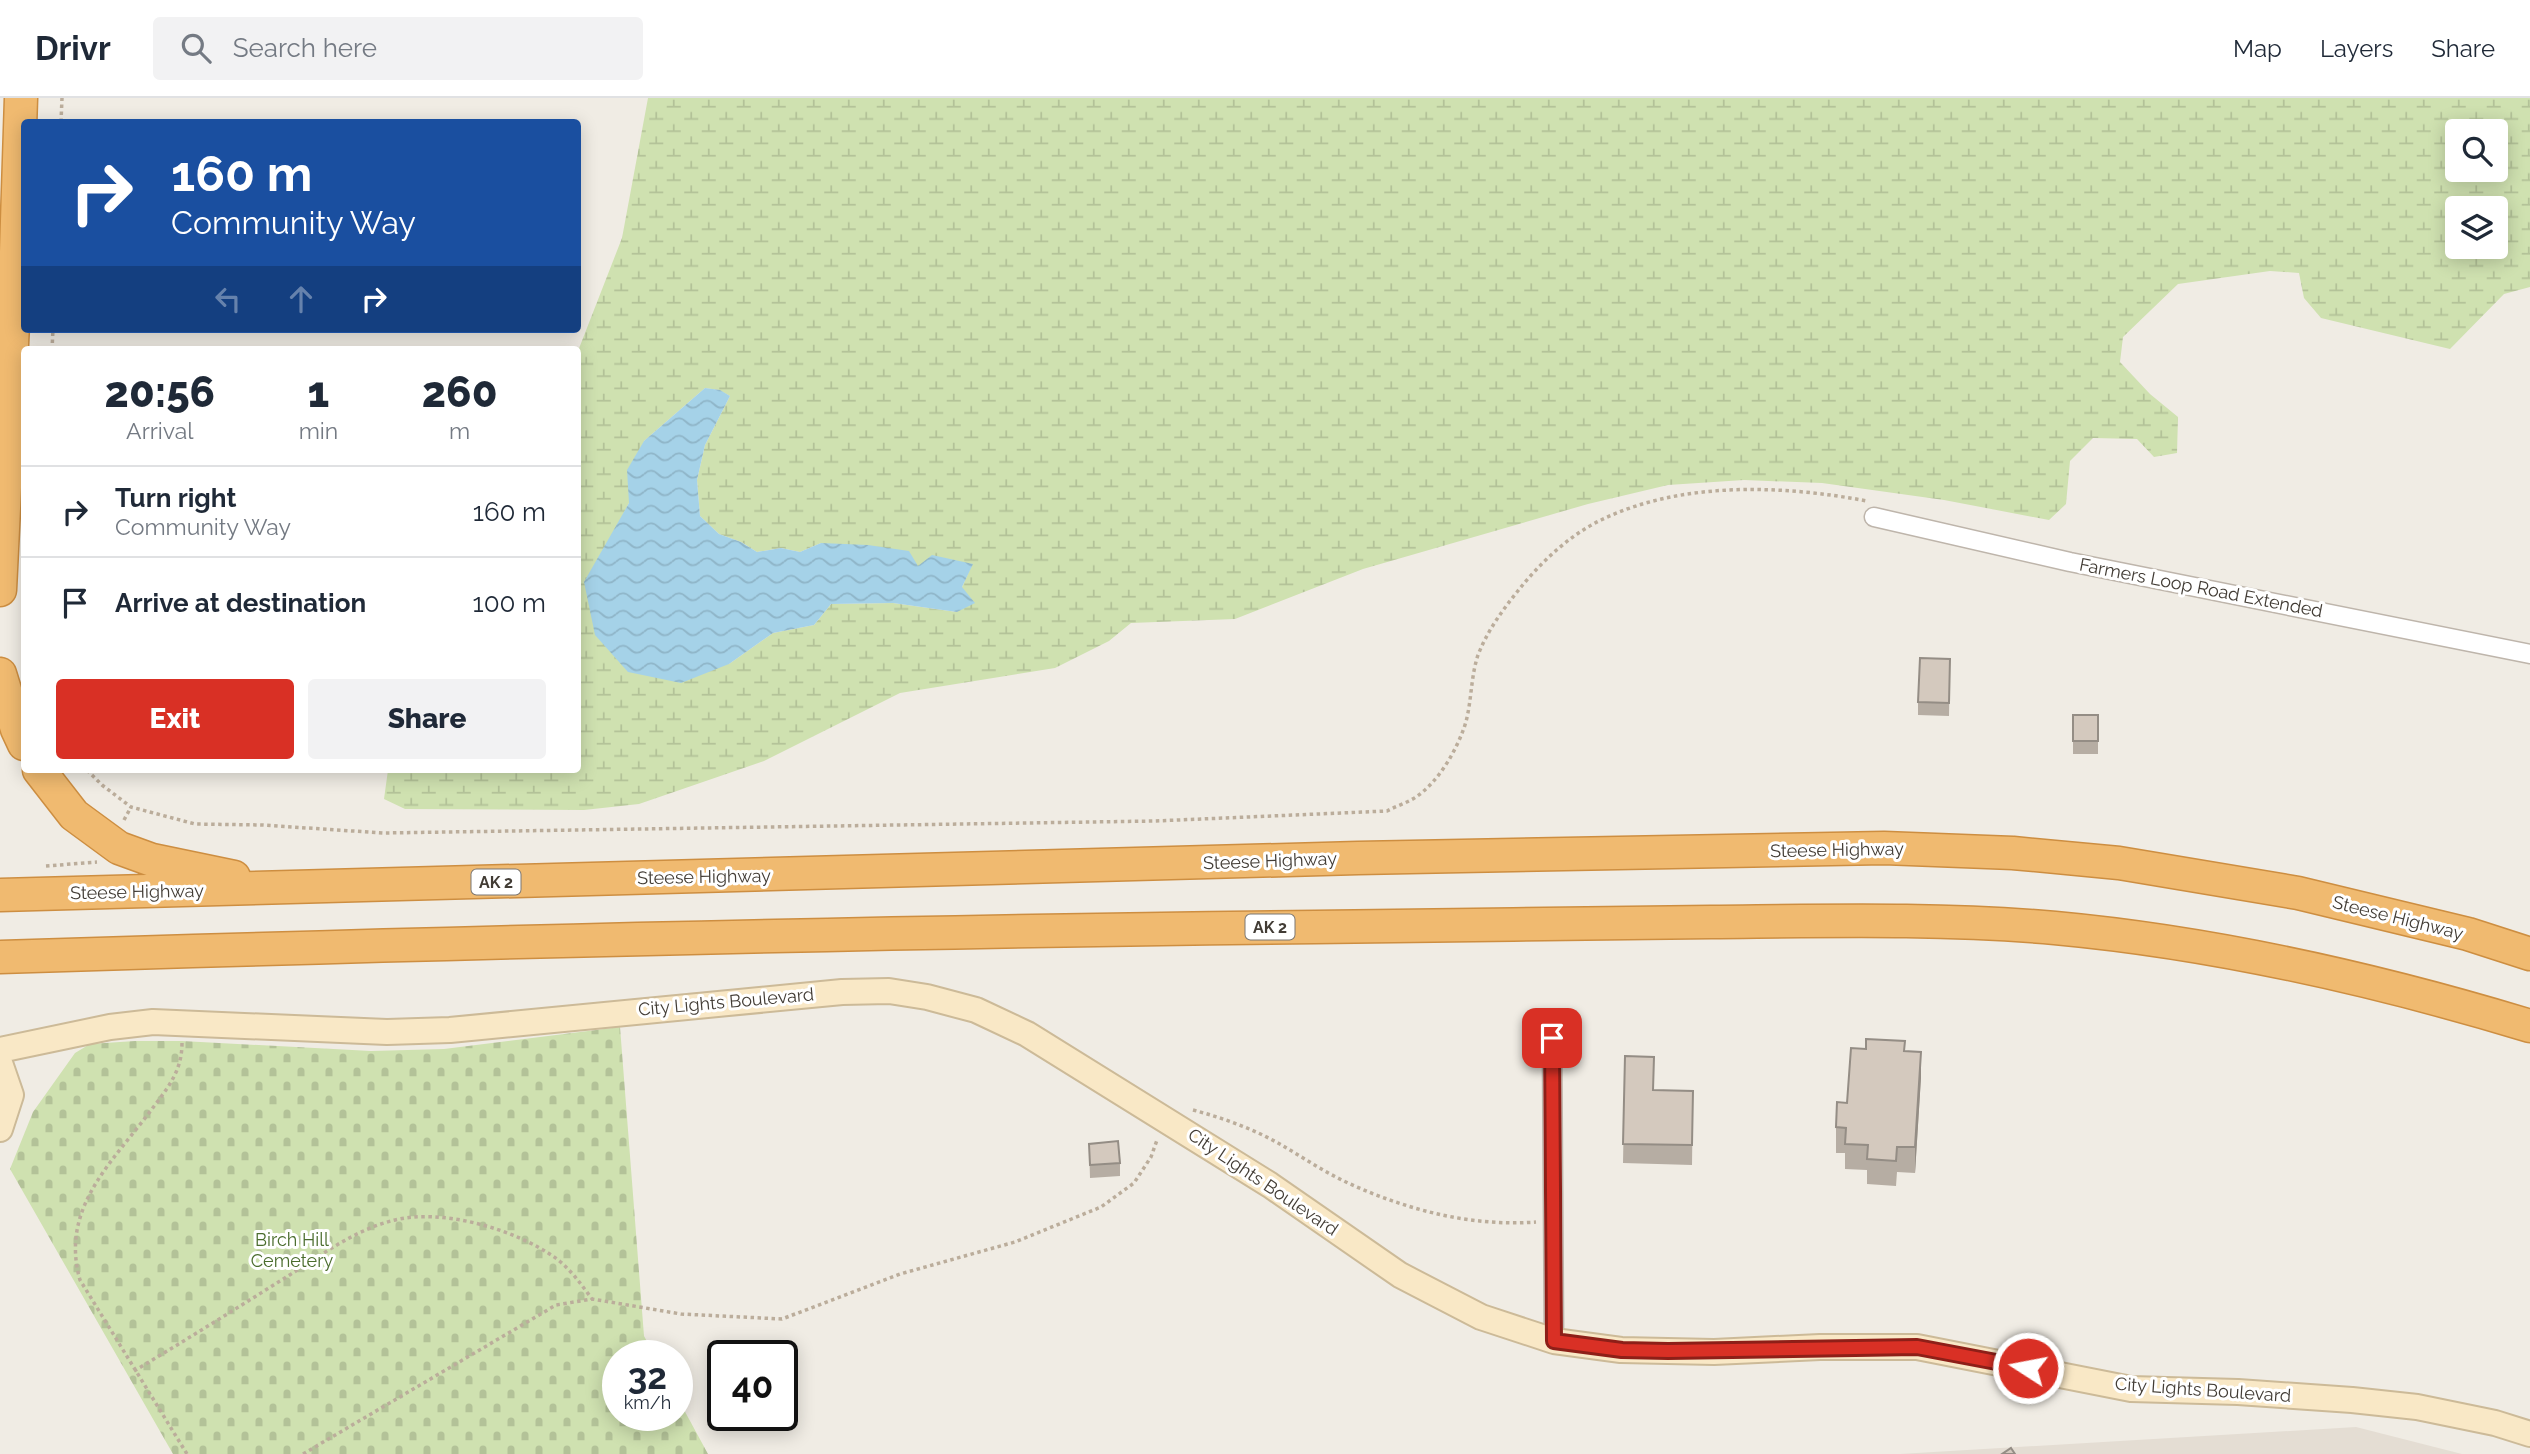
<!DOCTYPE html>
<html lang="en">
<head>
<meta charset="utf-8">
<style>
  body { margin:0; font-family:Raleway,sans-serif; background:#f2f2f3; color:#1f2937; height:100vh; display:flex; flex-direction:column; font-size:26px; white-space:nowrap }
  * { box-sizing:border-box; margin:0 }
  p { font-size:23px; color:#747a83 }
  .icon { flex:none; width:38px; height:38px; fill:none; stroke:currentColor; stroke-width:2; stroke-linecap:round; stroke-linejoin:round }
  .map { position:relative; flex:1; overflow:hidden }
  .sheet { position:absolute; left:21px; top:248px; width:560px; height:427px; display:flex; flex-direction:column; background:#fff; border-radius:7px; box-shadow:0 4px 18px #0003 }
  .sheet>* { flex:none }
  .banner { position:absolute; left:21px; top:21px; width:560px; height:214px; border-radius:7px; box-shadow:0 4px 18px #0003; background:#1a4fa0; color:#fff; overflow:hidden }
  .fabs { position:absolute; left:2445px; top:21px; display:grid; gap:14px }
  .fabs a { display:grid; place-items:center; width:63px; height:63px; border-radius:7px; background:#fff; box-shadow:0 4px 18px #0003; font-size:35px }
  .speed { position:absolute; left:602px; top:1242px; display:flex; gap:14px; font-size:35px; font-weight:700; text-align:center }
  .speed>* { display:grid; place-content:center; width:91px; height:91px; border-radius:50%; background:#fff; box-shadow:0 4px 18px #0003; line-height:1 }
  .speed small { font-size:18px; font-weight:400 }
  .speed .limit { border:4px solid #111; border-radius:10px; background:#fff; color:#111 }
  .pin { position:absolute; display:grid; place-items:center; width:60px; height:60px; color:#fff; margin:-30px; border-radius:14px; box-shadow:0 4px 10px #0006 }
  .me { position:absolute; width:77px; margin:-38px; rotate:281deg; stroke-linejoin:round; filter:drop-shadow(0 0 5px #0008) }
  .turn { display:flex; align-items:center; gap:24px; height:147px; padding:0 35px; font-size:32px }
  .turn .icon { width:91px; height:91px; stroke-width:2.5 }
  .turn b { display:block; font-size:49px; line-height:60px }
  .lanes { display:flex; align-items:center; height:66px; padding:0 35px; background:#0003; justify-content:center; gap:35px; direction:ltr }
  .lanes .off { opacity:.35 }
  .eta { display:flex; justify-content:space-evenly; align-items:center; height:119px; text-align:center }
  .eta b { font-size:42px; font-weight:800; line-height:49px }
  .primary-button { display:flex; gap:14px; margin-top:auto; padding:14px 35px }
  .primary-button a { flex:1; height:80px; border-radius:7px; background:#d93025; color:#fff; font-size:28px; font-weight:800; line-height:80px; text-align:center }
  .primary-button a+a { background:#f2f2f3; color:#1f2937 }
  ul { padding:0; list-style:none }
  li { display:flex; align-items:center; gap:21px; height:91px; padding:0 35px; border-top:2px solid #e0e1e3 }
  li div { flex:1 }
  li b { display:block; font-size:26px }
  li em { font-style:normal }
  header { display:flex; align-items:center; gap:42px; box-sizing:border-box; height:98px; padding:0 35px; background:#fff; border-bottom:2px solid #e0e1e3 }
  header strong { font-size:33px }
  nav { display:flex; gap:38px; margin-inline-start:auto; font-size:24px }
  .search { width:490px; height:63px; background:#f2f2f3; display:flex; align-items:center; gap:18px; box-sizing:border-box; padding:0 24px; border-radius:7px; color:#747a83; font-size:26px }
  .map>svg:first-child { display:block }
  .residential { fill:#e4ddd3 }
  .wetland { fill:url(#wetland-marsh); fill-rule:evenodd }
  .cemetery { fill:url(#cemetery-stones) }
  .water { fill:url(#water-waves) }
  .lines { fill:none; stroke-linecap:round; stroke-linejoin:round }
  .street-casing { stroke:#beb5ab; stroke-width:21 }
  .secondary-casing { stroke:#ccba98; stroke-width:28 }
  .highway-casing { stroke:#cd8e41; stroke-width:35 }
  .path { stroke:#bbad9b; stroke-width:3.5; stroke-dasharray:3.5 3.5; stroke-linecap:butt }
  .street { stroke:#fff; stroke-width:18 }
  .secondary { stroke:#f9e8c6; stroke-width:24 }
  .highway { stroke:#f0ba70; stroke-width:32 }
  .wall { fill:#b6ada3 }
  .shaded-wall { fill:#948d85 }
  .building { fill:#d4c9be; stroke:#948d85; stroke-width:2 }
  .route-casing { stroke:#8d1f18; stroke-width:18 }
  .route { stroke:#d93025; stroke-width:12 }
  .labels { text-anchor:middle; stroke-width:6; stroke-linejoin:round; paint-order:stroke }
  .shield { fill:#fff; stroke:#7b7672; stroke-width:2 }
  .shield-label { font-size:16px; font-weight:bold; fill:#423c35 }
  .street-label { font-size:18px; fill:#423c35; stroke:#fff }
  .park-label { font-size:18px; fill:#4b6d2e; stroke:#fff }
</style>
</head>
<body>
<header>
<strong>Drivr</strong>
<div class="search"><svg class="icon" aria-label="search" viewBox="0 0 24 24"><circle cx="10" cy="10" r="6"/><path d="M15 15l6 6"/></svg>Search here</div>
<nav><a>Map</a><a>Layers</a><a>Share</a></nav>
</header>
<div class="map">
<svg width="2530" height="1356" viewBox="0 0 2530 1356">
  <defs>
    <pattern id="wetland-marsh" width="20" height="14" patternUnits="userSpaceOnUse" patternTransform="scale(1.75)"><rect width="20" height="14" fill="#cfe1b0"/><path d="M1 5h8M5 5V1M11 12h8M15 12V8" fill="none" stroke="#b3c298"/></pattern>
    <pattern id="cemetery-stones" width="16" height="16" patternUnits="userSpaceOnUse" patternTransform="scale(1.75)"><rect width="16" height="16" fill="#cfe1b0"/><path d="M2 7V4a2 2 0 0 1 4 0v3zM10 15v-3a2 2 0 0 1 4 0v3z" fill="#b3c298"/></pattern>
    <pattern id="water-waves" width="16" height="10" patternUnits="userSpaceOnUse" patternTransform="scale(1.75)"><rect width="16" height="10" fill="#a5d2e8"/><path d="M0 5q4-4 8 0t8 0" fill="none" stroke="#8fb5c8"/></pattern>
  </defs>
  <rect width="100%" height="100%" fill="#f0ece4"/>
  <path class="residential" d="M2356 1329 2462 1356H1900Z"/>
  <path class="wetland" d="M648 0H2530V189L2504 196 2450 251 2321 220 2304 200 2299 175 2270 173 2178 186 2123 239 2120 264 2150 296 2178 319 2177 355 2154 359 2137 341 2093 340 2070 363 2066 406 2049 422 1944 402 1822 385 1744 382 1668 387 1588 406 1363 471 1235 521 1131 525 1109 543 1055 570 900 595 764 663 639 706 584 712 405 711 384 701 388 672H578V253L622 140ZM2457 33H2496V72H2457ZM2457 110H2496V149H2457ZM705 290 719 292 730 298 705 347 697 382 700 418 719 436 741 444 757 454 781 450 800 454 821 445 918 468 972 467 962 489 957 514 893 505 831 506 814 527 773 535 729 566 611 440 629 405 644 343Z"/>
  <path class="cemetery" d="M620 929 644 1238 655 1258H618V1318H677V1299L708 1356H173L10 1071 33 1014 75 955 90 946 135 943H182L371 953 444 951Z"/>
  <path class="water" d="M705 290 720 292 730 298 705 347 697 382 700 418 719 436 741 444 757 454 781 450 800 454 821 445 868 447 909 453 918 468 932 457 973 466 962 489 975 505 957 514 893 505 831 506 814 527 773 535 729 566 681 585 628 574 595 537 584 484 629 405 627 372 644 343Z"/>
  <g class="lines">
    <g class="street-casing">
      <path id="street" d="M1874 419 2070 464 2530 556
        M1552 940 1554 1243"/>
    </g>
    <g class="secondary-casing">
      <path id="secondary" d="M0 952 110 929 153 924 387 934 450 932 842 894 889 893 927 899 976 912 1027 936 1270 1087 1400 1177 1481 1219 1554 1243 1621 1252 1714 1254 1820 1249H1917L2131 1291 2238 1294 2352 1302 2417 1309 2495 1325 2530 1336
        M0 965 11 997 0 1031"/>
    </g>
    <g class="highway-casing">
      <path id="highway" d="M0 492 15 185 21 0
        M0 576 17 631 24 646
        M39 672 74 717 119 750 152 762 234 779
        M0 797 1358 760 1884 750 2013 755 2119 765 2298 795 2468 836 2530 856
        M0 859C438 845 877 834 1315 829 1447 827 1579 826 1711 824 1826 823 1941 820 2055 830 2217 845 2375 881 2530 928"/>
    </g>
    <path class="path" d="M61 24 62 0
      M52 252 53 231
      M87 672 102 687 131 709 195 726 262 727 383 735 1155 723 1387 713C1396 708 1407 705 1416 699 1438 684 1455 655 1464 630 1472 607 1470 581 1478 557 1487 534 1501 514 1517 494 1539 466 1568 438 1601 422 1681 383 1782 387 1867 403
      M124 722 131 709
      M46 768 97 764
      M182 945C182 971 170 987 155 1007 115 1062 59 1108 80 1182L187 1356
      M1193 1012C1223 1020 1251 1030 1278 1045 1301 1058 1324 1074 1348 1085 1407 1112 1472 1129 1536 1124
      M134 1273C186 1242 237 1210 288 1178 320 1158 353 1133 391 1123 440 1109 516 1131 557 1161 571 1172 581 1186 592 1201
      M303 1356 556 1207 592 1201 681 1216 782 1221 900 1176 1015 1144 1101 1109 1134 1085 1151 1059 1157 1042"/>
    <use href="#street" class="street"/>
    <use href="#secondary" class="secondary"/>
    <use href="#highway" class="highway"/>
  </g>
  <path class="wall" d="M1950 561 1949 618 1918 617V604Z
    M2073 617H2098V656H2073Z
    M1905 953 1921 979 1915 1075 1897 1074 1896 1088 1867 1086V1072L1845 1071V1055H1836V1029L1847 1005Z
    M1625 958 1654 992 1693 993 1692 1067 1623 1065Z
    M1089 1046 1120 1065V1078L1090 1080Z"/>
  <path class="shaded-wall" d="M1921 954V979L1915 1075V1049Z"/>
  <path class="building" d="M1920 560 1950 561 1949 605 1918 604Z
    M2073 617H2098V643H2073Z
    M1866 941 1905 943 1904 953 1921 954 1915 1049H1897L1896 1063 1867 1061 1868 1047 1845 1046 1846 1030 1836 1029 1837 1004 1847 1005 1851 950 1866 951Z
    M1625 958 1654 959 1653 992 1693 993 1692 1047 1623 1046Z
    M1118 1043 1120 1065 1090 1067 1089 1046Z
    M2011 1350 2015 1356H2002Z"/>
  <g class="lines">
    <g class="route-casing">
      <path id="route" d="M1552 940 1554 1243 1622 1252 1668 1253 1917 1249 2028 1270"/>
    </g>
    <use href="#route" class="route"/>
  </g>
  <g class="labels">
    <g class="shield">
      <rect x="471.5" y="771.5" width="49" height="25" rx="5"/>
      <rect x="1245.5" y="816.5" width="49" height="25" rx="5"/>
    </g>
    <g class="shield-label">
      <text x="496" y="790">AK 2</text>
      <text x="1270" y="835">AK 2</text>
    </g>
    <g class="street-label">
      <text transform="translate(2201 490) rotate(11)" y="6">Farmers Loop Road Extended</text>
      <text transform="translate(1837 752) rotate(-1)" y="6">Steese Highway</text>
      <text transform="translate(1270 763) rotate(-2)" y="6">Steese Highway</text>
      <text transform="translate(704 779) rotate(-1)" y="6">Steese Highway</text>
      <text transform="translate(137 794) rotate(-1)" y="6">Steese Highway</text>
      <text transform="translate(2398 820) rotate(14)" y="6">Steese Highway</text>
      <text transform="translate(726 904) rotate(-5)" y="6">City Lights Boulevard</text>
      <text transform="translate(1263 1084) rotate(34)" y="6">City Lights Boulevard</text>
      <text transform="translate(2203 1292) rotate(4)" y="6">City Lights Boulevard</text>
    </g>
    <g class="park-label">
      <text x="292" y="1148">Birch Hill<tspan x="292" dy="21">Cemetery</tspan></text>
    </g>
  </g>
</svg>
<div class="fabs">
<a><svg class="icon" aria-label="search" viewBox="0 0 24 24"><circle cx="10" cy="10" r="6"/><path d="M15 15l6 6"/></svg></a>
<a><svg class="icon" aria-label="layers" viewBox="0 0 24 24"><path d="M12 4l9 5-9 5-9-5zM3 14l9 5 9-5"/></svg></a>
</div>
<div class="speed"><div>32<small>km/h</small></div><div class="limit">40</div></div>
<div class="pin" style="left:1552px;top:940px;background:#d93025"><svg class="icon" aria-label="arrive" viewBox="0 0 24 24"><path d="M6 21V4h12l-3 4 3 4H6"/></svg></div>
<svg class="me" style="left:2028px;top:1270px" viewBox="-20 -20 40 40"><circle r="17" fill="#d93025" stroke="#fff" stroke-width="3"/><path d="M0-11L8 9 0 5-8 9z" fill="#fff"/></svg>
<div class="banner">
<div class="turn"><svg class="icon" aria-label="right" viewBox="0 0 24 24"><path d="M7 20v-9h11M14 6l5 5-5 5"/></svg><div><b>160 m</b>Community Way</div></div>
<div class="lanes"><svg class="icon off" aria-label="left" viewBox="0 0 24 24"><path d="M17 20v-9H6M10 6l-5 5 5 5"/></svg><svg class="icon off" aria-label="ahead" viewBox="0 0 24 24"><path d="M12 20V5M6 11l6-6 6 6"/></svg><svg class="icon" aria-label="right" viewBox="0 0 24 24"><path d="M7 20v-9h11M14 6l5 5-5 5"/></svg></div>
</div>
<section class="sheet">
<div class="eta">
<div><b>20:56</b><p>Arrival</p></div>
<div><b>1</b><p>min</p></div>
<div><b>260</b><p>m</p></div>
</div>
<ul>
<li><svg class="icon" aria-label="right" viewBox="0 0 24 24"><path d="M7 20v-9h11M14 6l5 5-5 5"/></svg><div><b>Turn right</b><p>Community Way</p></div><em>160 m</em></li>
<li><svg class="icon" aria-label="arrive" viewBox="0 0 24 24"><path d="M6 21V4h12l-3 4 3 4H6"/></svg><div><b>Arrive at destination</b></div><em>100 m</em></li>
</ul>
<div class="primary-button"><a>Exit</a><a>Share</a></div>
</section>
</div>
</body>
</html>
